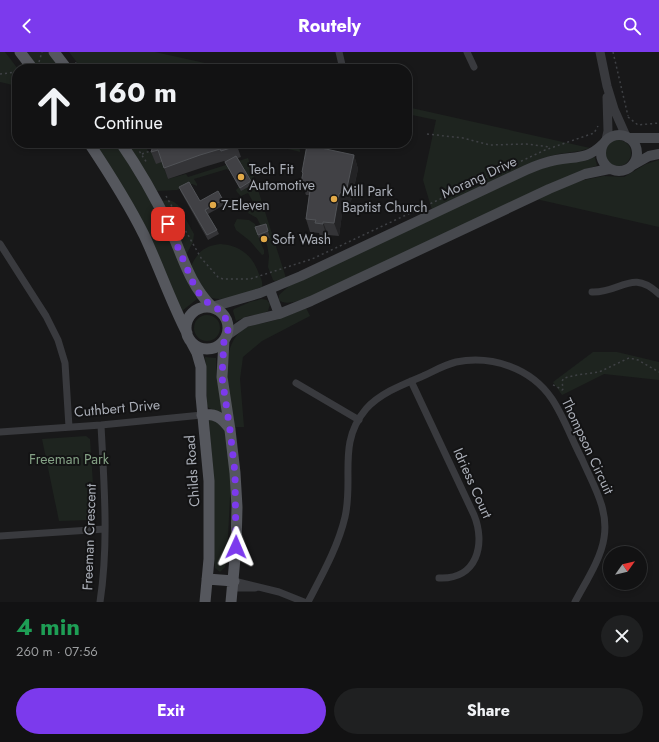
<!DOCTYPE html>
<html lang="en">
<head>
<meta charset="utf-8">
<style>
  body { margin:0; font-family:Jost,sans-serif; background:#1f2021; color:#f1f3f6; height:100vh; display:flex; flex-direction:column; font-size:15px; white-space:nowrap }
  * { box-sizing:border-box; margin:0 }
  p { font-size:13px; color:#9c9ea0 }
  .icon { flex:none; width:22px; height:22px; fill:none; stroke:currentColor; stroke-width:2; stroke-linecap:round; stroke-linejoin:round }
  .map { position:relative; height:550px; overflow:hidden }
  .side { display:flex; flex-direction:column; background:#121213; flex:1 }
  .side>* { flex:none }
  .hud { position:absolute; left:12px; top:12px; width:400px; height:84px; border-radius:16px; box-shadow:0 2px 6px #0003,0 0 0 1px #313233; background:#121213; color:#f1f3f6; overflow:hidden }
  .needle { width:26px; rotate:56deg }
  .buttons { position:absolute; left:603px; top:494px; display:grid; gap:8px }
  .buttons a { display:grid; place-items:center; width:44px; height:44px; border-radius:50%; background:#121213; box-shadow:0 2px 6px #0003,0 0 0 1px #313233; font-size:20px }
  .pin { position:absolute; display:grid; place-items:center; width:34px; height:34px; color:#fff; margin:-17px; border-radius:8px; box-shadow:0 2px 6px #0006 }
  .me { position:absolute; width:44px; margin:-22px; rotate:1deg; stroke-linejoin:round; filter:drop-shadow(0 0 3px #0008) }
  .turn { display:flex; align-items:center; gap:14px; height:84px; padding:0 16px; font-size:18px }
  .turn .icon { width:52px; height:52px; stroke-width:2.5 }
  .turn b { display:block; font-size:28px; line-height:34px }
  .round { display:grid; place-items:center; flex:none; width:42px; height:42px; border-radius:21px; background:#1f2021 }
  .summary { display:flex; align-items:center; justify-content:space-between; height:68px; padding:0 16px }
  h1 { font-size:24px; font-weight:700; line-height:30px; color:#1e9e55 }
  .action { display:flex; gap:8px; margin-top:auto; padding:8px 16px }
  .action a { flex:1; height:46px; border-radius:24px; background:#7c3aed; color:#fff; font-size:16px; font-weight:700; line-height:46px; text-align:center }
  .action a+a { background:#1f2021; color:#f1f3f6 }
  header { display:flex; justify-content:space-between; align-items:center; height:52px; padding:0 16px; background:#7c3aed; color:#fff; font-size:18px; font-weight:700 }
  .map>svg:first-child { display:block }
  .green { fill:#1e241f }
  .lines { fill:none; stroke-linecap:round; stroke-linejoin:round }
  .path { stroke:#3f4145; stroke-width:1.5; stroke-dasharray:2 3; stroke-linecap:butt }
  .minor { stroke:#393a3e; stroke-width:7 }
  .tertiary { stroke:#393a3e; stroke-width:9 }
  .secondary { stroke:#47494e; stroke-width:10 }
  .primary { stroke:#55575d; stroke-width:11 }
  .wall { fill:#343437 }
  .shaded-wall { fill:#232325 }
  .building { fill:#414145; stroke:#515357 }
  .route { stroke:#7c3aed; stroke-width:7; stroke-dasharray:0 12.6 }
  .poi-dot { fill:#e1a948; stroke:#131314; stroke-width:1.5 }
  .labels { text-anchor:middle; stroke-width:4; stroke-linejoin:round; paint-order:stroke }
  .poi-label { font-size:14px; fill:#abafb8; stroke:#131314; text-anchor:start }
  .street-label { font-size:14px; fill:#abafb8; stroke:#131314 }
  .park-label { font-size:14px; fill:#84a185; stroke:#131314 }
</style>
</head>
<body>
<header><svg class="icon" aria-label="back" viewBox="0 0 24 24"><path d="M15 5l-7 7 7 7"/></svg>Routely<svg class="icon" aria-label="search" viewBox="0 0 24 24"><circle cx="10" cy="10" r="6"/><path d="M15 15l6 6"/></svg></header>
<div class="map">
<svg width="659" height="550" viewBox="0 0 659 550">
  <rect width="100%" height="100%" fill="#181819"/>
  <path class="green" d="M0 0H5L18 17H17V34L0 30Z
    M26 0H48L61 17H39Z
    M69 0H155L232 17H82Z
    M407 55 590 96 580 99 558 102 540 107 432 158 423 128 436 68 407 62Z
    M605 101a13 13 0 1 1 26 0a13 13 0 1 1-26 0Z
    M94 91H116L153 153 179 208 191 236 197 247 182 259Z
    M126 91H143L149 100 154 99 158 111 162 110 168 127 186 122 188 125 248 106 286 226 275 229 273 228 268 215 269 204 267 193 260 172 257 166 248 161 249 159 256 155 248 141 241 144 237 140 236 138 239 135 242 139 239 111 228 118 227 117 194 127 197 132V134L192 132 177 138 156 139Z
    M260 91H299L300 100 297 99Z
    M594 105 595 106 597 113 596 114 580 119C502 155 424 192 346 228 333 234 289 259 279 248V243L289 234 532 120C544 116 556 112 569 110 578 109 586 110 594 105Z
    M659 108V175L536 147 569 133 584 128 604 124 624 125 646 112Z
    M169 148 174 150 178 153 194 182 193 190 186 203 161 149Z
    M237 167 249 168 255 172 262 194 264 198V202L262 203 250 189 236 178 234 173Z
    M220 192C240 193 253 204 259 222 261 226 263 230 262 235 250 239 220 253 208 244 202 239 195 221 191 214 198 200 204 194 220 192Z
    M261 247 267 248 270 252 268 259 262 262 248 264 236 269 233 259 234 257 250 250Z
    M306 256 310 264 262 289 243 305 240 327 244 375H234C230 347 215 292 247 275 253 272 262 272 268 270 281 267 294 261 306 256Z
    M194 276a13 13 0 1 1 26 0a13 13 0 1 1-26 0Z
    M593 300H617L659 310V328L604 322 562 343 553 330Z
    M205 305 216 306 217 327 224 363 209 356 207 354 206 314Z
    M213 366 225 378 231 425 227 505 225 515 220 520 215 516 214 508 213 420 209 369Z
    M86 384 90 387 95 462 90 468 59 469 42 387Z"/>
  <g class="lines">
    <path class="path" d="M613 0 628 64
      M39 10 42 0
      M75 11 104 17
      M76 12 80 17
      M0 22 17 20
      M628 65 638 73 659 71
      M427 82 463 86 490 93 526 92 550 95
      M134 91 147 111
      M142 102 153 98
      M166 144 201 206 218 225 223 227H250L312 207 545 98 594 81 598 74
      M553 333 556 334 562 338 563 337 562 329 564 326 577 323 599 320 629 306 638 308 659 320"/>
    <path class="minor" d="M339 0 343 17
      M467 0 474 15
      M0 192 46 264 58 288 65 311 69 375
      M592 240C621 241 632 216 659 242
      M411 329 474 463C486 492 477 528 439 526
      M296 331 359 368
      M0 380 101 373 202 363
      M0 484 105 477
      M234 529 279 540 304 550
      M233 536H255
      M100 550C109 491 104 432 101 373
      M308 550C322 523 338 495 345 465 354 426 337 391 366 357 380 341 404 332 423 324 434 319 444 313 456 310 492 303 531 316 552 347 564 365 572 388 582 407 593 433 609 457 604 486 601 507 585 531 575 550"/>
    <path class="tertiary" d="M600 0 607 34 614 57 626 84
      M606 88 608 79 607 45"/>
    <path class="secondary" d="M601 101a18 18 0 1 1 36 0a18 18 0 1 1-36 0Z
      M628 86H659
      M633 113 649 104 659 102
      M270 238 279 262
      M212 255 260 241 301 224 526 118C535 114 545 110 556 108 576 104 587 108 603 92
      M226 284 246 270 279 262 311 249 549 137 585 122 609 117"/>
    <path class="primary" d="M20 0 33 17
      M54 0 67 17
      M89 91C109 121 128 151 144 183 159 215 171 250 187 281
      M121 91C139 117 155 145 169 174 182 202 189 232 212 255
      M186 276a21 21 0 1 1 42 0a21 21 0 1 1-42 0Z
      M190 288 197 301 201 315V344L209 429V507L205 550
      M224 288 222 325 230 378 235 421 237 455 236 495 231 550
      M202 363C216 361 222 366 230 377
      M207 527 234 529"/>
  </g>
  <path class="wall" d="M151 91H236L241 105 238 106 251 129 252 133 241 139 227 114 225 110H226H225L224 109 204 115 168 127 162 110 156 112 151 100 153 95Z
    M354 103 358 117 351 149 343 155 339 184 328 183 327 185 320 184 319 181 310 180 306 167 309 143H306L301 130 303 124 302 120Z
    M179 135 200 149 223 148 224 153 208 162 217 178 219 182 208 188 181 140Z
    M266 172 270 186 260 189 255 175Z"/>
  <path class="shaded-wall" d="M354 103 358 117 351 149 343 155 339 184 334 171 339 142Z
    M323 170 328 183 327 185 323 172Z"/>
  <path class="building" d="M154 91H236L237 94 221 99 220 97 200 103 164 116 158 98 151 100Z
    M307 93 354 103 347 136 339 142 334 171 323 170V172L315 171 316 168 306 167 311 131 301 130 303 121 302 120Z
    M236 104 251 129 240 136 225 110Z
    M189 130 200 149 218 139 223 148 205 158 217 178 207 183 179 135Z
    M266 172 268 179 258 183 255 175Z"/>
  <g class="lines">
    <path class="route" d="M168 172 194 233 199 241 212 255 218 257 223 261 228 272V278L224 288 222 325 230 378 235 421 236 495"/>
  </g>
  <g class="poi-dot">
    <circle cx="241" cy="125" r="4"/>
    <circle cx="334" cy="147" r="4"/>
    <circle cx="213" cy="153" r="4"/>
    <circle cx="264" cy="187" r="4"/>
  </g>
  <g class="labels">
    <g class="poi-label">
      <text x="249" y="122">Tech Fit<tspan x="249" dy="16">Automotive</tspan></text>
      <text x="342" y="144">Mill Park<tspan x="342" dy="16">Baptist Church</tspan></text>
      <text x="221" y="158">7-Eleven</text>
      <text x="272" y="192">Soft Wash</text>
    </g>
    <g class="street-label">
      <text transform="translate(479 125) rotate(-25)" y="5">Morang Drive</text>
      <text transform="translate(117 356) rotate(-5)" y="5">Cuthbert Drive</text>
      <text transform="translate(588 394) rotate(65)" y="5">Thompson Circuit</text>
      <text transform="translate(192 419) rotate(-94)" y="5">Childs Road</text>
      <text transform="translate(473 431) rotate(66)" y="5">Idriess Court</text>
      <text transform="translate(89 485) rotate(-88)" y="5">Freeman Crescent</text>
    </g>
    <g class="park-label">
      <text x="69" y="412">Freeman Park</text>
    </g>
  </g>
</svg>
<div class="buttons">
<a><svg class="needle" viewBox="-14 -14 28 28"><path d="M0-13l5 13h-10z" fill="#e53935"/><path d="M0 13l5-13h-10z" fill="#9c9ea0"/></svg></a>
</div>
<div class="pin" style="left:168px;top:172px;background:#d93025"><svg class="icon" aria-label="arrive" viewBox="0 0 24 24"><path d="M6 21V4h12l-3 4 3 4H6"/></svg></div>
<svg class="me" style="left:236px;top:495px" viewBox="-20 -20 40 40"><path d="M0-17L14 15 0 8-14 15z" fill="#7c3aed" stroke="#fff" stroke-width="4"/></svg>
<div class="hud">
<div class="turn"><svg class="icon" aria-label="ahead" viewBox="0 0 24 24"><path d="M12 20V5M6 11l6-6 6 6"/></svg><div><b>160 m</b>Continue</div></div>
</div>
</div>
<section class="side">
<div class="summary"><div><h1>4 min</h1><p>260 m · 07:56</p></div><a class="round"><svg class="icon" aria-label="close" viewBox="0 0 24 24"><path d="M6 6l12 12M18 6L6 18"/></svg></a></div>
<div class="action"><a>Exit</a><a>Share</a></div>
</section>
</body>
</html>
